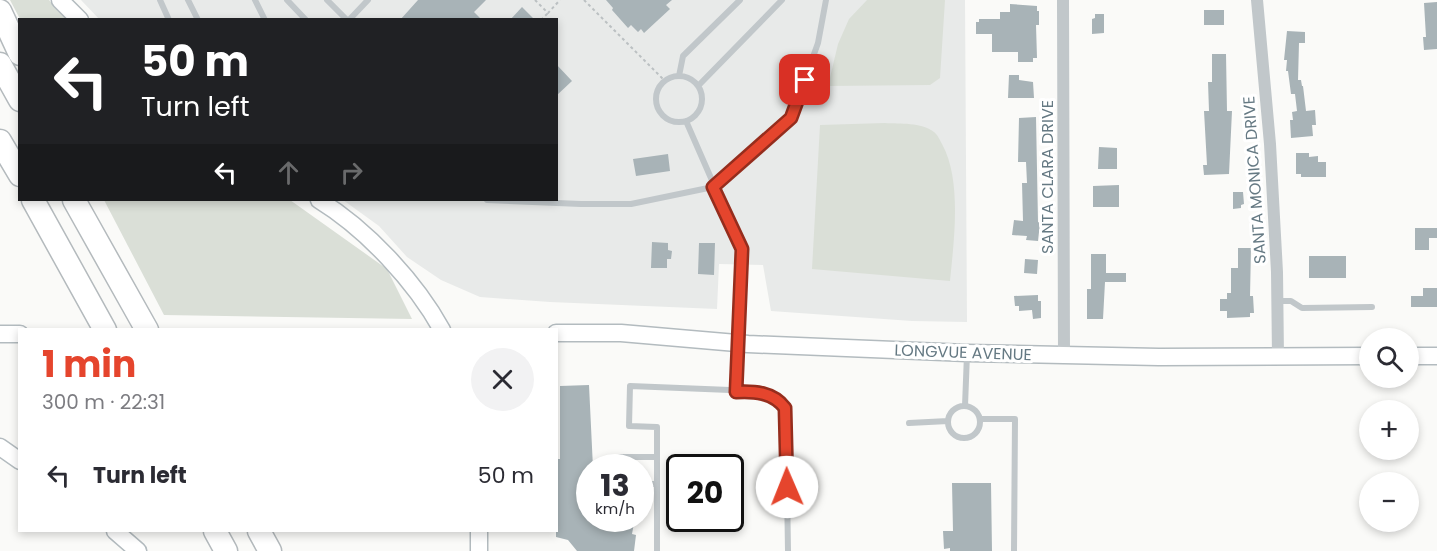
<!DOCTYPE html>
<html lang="en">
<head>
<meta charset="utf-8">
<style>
  body { margin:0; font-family:Poppins,sans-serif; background:#f2f2f3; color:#2b2b33; height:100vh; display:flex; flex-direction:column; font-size:22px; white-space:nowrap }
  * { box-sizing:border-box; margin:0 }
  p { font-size:20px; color:#7c7c81 }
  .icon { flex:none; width:33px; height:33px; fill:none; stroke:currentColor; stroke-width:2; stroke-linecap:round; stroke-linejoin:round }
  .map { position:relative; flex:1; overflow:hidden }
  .side { position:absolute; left:18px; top:328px; width:540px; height:204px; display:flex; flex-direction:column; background:#fff; border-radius:0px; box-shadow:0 3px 9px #0003 }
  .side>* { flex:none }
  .guide { position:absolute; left:18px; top:18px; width:540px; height:183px; border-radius:0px; box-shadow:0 3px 9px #0003; background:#202124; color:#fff; overflow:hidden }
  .fabs { position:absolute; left:1359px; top:328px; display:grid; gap:12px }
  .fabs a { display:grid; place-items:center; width:60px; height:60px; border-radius:50%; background:#fff; box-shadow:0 3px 9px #0003; font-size:30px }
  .speed { position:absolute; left:576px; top:454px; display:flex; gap:12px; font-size:30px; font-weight:700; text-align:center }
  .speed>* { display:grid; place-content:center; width:78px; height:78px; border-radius:50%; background:#fff; box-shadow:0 3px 9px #0003; line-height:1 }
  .speed small { font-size:15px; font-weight:400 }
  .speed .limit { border:3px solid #111; border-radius:9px; background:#fff; color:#111 }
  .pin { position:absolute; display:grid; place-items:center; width:51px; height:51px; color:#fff; margin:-26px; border-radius:12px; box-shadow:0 3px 9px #0006 }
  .me { position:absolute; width:66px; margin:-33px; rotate:359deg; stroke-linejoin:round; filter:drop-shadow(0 0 4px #0008) }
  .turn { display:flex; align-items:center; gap:21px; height:126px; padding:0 24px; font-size:27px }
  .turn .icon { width:78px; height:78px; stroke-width:2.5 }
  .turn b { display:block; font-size:42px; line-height:51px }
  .lanes { display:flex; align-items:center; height:57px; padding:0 24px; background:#0003; justify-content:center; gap:30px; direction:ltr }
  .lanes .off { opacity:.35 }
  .round { display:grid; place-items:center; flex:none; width:63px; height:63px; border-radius:32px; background:#f2f2f3 }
  .overview { display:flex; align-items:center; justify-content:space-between; height:102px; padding:0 24px }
  h1 { font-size:36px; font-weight:700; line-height:45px; color:#e5452d }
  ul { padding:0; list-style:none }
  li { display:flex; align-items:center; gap:18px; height:90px; padding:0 24px }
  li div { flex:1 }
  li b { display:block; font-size:22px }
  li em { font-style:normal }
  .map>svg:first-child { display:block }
  .built { fill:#e8eae9 }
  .green { fill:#dadfd7 }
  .building { fill:#a8b3b7 }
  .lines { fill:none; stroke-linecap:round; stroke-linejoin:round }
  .secondary-casing { stroke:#b3bbbf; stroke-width:19 }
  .highway-casing { stroke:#b4babd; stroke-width:25 }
  .path { stroke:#bbc0c2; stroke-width:2; stroke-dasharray:3 3; stroke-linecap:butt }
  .lane { stroke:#c1c7ca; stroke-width:6 }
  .street { stroke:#c1c7ca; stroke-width:12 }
  .secondary { stroke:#fff; stroke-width:16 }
  .highway { stroke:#fff; stroke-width:22 }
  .route-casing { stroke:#952d1d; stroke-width:15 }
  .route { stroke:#e5452d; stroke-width:10 }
  .labels { text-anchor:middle; stroke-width:6; stroke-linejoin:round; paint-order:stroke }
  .street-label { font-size:16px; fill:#657983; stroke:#fff }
</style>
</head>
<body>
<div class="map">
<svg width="1437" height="551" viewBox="0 0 1437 551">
  <rect width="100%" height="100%" fill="#fafaf8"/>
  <path class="built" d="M81 0H965L967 322 912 321 771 311 763 265 719 264 717 309 550 302 480 297 441 280 407 257 379 226 343 200H556V20H100Z"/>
  <path class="green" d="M10 0H49L66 19H20Z
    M867 0H945L940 78 930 85 828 86 838 44 849 19Z
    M885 123C900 124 921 122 934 132 937 134 940 140 942 144 962 180 954 240 950 281L812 269 820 125Z
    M104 200H290L387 269 412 319 164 315Z"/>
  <path class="building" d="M418 0H486L474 12 482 20H400Z
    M606 0H672L666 5 670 9 644 33 641 29 638 32 631 25 628 28 612 10 613 8Z
    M1437 2V49L1424 50 1423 37H1426L1424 3Z
    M1010 4 1037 6V11H1039V25H1036L1037 58H1033V62H1018V52H992V34H976V22H979V19H1000V12H1010Z
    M522 7 535 20H510Z
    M1204 10H1224V25H1204Z
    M1095 14H1104V33L1092 34V19L1095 18Z
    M1287 31 1305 32V43H1299L1298 80H1301L1302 86H1303L1306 111 1315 110 1316 125H1312L1313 136 1291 138 1290 120H1293L1292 112 1297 111 1295 94H1291L1288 71H1286L1287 60H1284Z
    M1212 54H1226L1227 111H1232L1229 174 1204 175 1203 165H1207L1204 111H1209L1208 82H1212Z
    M556 64 572 81 556 96Z
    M1009 75H1019V80L1033 82 1034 98H1008Z
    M1036 117 1038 222 1040 223 1038 241 1026 240 1027 236 1012 235 1014 220 1023 221 1022 183H1027L1026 162H1018L1019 118Z
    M1099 147 1117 148V169H1098Z
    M1296 153H1309V157L1318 156V162H1326V177H1301V174H1296Z
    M668 154 670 171 636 176 633 159Z
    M1119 185V207H1093V186Z
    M1233 192H1243L1244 204 1241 205V208L1233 209Z
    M1415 228H1437V238H1429V250H1415Z
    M652 242 668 243V250L672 251 671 259H667V268H651Z
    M699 243H715L714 275 698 274Z
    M1238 248H1251L1250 296H1253L1254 313H1250V317L1227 318V311H1220V299H1227V293H1231V268H1238Z
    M1091 254H1106V273H1126V282H1105L1103 319H1087V289H1091Z
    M1309 256H1346V278H1309Z
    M1025 259 1038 260 1037 274 1024 273Z
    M1423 288H1437V307H1411V296H1423Z
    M1038 295V301H1041V318L1033 319 1032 310 1019 311V306H1015L1014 296Z
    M589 385 593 468H590V519H632L634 523 632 534 636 535 634 551H577L568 540 556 537V459H560V386Z
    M952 483H991L992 551H950V548L944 549 943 531H953Z"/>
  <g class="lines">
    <g class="secondary-casing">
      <path id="secondary" d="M60 0 80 20
        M319 200C366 229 415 281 442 330
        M556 333H621L748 344 967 353 1159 357 1370 356
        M0 334H20
        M1408 356H1437
        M0 447 20 461
        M115 531 138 551
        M479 531V551"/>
    </g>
    <g class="highway-casing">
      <path id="highway" d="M0 11 20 54
        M0 64 20 100
        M0 141 20 175
        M33 200 105 330
        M74 200 147 330
        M215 531 226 551
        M259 531 270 551"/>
    </g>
    <path class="path" d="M535 0 548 13 560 0
      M584 0 665 81
      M541 20 548 13"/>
    <path class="lane" d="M160 0 169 20
      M188 0 198 20
      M255 0 265 20
      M287 0 306 20
      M327 0 347 20
      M349 20 368 0
      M679 76 683 56 740 0
      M656 99a23 23 0 1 1 46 0a23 23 0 1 1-46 0Z
      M698 86 782 0
      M686 121 742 249 737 391
      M487 200 581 204H631L713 187 791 118 818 43 826 0
      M1278 301H1291L1302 308 1372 307
      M965 406 967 354
      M948 422a16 16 0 1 1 32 0a16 16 0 1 1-32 0Z
      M980 419H1015L1014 551
      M909 423 948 421
      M613 468 615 459 621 457H657
      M640 484H657
      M657 551V427L629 426 630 386 755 391C775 398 784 399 786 421L788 551"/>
    <path class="street" d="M1063 0 1064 355
      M1257 0 1270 144 1277 272 1278 357"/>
    <use href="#secondary" class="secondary"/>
    <use href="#highway" class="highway"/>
  </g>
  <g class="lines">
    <g class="route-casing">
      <path id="route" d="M787 487 785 408C773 392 754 391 736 392L742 249 713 187 791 118 805 80"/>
    </g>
    <use href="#route" class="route"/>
  </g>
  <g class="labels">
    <g class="street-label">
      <text transform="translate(1047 177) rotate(-90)" y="6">SANTA CLARA DRIVE</text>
      <text transform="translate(1254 180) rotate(-94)" y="6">SANTA MONICA DRIVE</text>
      <text transform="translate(963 352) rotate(2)" y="6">LONGVUE AVENUE</text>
    </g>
  </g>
</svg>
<div class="fabs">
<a><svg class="icon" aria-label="search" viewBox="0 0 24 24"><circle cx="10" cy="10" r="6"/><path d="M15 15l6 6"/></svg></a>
<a>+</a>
<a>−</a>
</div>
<div class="speed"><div>13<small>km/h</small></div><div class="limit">20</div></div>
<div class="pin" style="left:805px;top:80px;background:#d93025"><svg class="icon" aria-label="arrive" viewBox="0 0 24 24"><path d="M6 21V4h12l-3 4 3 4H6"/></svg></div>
<svg class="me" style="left:787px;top:487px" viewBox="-20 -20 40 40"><circle r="19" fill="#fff"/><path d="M0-13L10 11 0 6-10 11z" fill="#e5452d"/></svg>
<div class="guide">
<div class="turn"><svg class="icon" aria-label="left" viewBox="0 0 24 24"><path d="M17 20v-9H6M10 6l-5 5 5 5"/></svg><div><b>50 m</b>Turn left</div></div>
<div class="lanes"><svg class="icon" aria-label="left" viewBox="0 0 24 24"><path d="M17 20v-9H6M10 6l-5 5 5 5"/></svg><svg class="icon off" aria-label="ahead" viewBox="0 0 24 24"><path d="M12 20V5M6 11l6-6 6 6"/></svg><svg class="icon off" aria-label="right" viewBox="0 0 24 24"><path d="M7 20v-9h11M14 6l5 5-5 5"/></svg></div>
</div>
<section class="side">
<div class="overview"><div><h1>1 min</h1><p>300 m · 22:31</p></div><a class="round"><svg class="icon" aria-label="close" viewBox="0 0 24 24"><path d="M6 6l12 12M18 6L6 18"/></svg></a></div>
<ul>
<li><svg class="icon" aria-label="left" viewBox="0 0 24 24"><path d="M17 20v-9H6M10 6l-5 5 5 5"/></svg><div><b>Turn left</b></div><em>50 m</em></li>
</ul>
</section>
</div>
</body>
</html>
